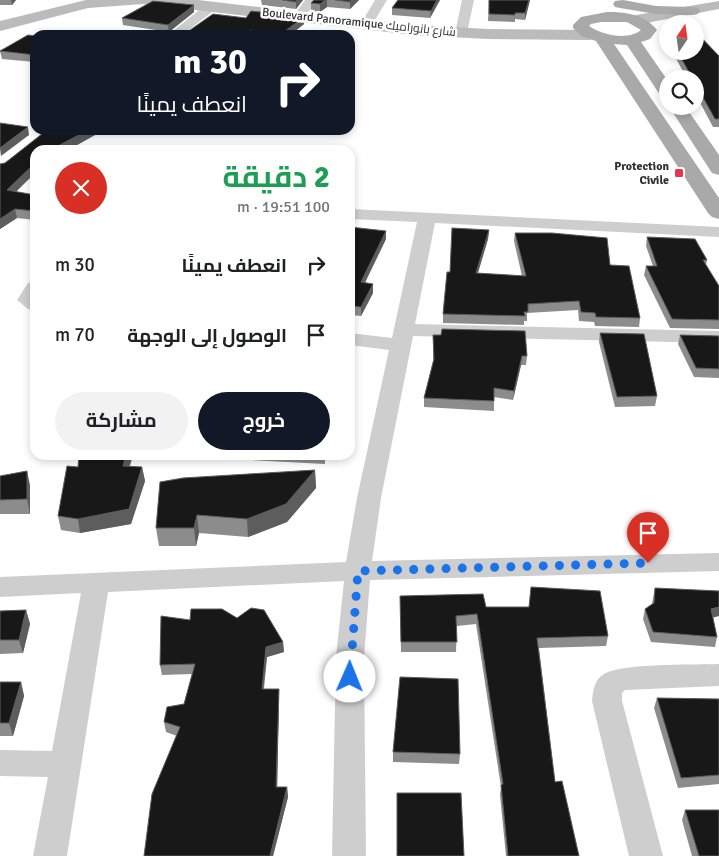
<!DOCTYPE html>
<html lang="ar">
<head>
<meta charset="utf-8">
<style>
  body { margin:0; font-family:Signika,Cairo,sans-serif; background:#f2f2f2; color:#202124; direction:rtl; height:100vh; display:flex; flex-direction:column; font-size:19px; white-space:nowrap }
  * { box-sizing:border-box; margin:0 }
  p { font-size:16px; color:#757577 }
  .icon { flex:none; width:28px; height:28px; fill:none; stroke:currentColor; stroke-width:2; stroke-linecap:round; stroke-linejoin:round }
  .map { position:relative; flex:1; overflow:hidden; direction:ltr }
  .panel { position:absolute; left:30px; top:145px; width:325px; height:315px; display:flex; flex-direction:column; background:#fff; border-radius:15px; box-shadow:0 2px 8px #0003; direction:rtl }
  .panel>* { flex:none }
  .top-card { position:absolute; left:30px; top:30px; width:325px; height:105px; border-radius:15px; box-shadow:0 2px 8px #0003; direction:rtl; background:#111827; color:#fff; overflow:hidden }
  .needle { width:32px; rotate:13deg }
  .buttons { position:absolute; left:659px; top:15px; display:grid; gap:10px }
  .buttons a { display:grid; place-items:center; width:45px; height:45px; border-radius:50%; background:#fff; box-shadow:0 2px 8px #0003; font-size:25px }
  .pin { position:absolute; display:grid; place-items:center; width:42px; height:42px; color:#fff; margin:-51px -21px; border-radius:50% 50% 50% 0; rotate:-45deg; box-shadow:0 0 5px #0007 }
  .pin .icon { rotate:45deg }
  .me { position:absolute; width:55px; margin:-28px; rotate:1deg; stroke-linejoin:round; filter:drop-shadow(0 0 4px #0008) }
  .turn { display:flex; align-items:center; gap:18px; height:105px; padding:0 25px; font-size:22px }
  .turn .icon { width:65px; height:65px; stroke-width:2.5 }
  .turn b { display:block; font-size:35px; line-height:42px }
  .round { display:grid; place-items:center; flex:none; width:52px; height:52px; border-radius:26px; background:#f2f2f2 }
  .headline { display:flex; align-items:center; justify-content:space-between; height:85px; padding:0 25px }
  h1 { font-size:30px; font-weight:700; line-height:38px; color:#1e9e55 }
  .action { display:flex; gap:10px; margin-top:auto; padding:10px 25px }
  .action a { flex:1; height:58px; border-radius:30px; background:#111827; color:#fff; font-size:20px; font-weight:700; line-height:58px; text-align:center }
  .action a+a { background:#f2f2f2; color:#202124 }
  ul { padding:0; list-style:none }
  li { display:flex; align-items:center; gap:15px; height:70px; padding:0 25px }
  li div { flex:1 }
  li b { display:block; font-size:19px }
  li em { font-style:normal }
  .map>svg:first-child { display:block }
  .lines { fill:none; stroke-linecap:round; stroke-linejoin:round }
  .minor { fill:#cecece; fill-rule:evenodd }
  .secondary { fill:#bbb; fill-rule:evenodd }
  .primary { fill:#a9a9a9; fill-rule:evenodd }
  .wall { fill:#8c8c8c }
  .shaded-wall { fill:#5d5d5d }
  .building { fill:#181818; stroke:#5d5d5d }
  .route { stroke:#1a73e8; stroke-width:9; stroke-dasharray:0 16.2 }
  .poi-dot { fill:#e63551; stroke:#fff; stroke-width:2 }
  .labels { text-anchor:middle; stroke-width:5; stroke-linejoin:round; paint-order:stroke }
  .far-street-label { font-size:12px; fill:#313131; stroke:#fff }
  .far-poi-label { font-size:12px; font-weight:bold; fill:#313131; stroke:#fff; text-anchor:end }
</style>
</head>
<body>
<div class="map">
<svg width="719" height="856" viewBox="0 0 719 856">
  <rect width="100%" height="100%" fill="#fff"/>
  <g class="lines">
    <path class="minor" d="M305 0H317L303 20H295L293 17Z
      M375 0H387L370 28H362L360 25Z
      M462 0H474L467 33 461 37 455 33Z
      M212 2 218 6 216 9 182 35H168L208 3Z
      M350 209 719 227V237L435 223 415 324 719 331V343L413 336 381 498 372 561 719 553V571L370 580 364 657 366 856H332L336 657 344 581 108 592 67 856H33L48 777 0 776V750L52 751 81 593 0 597V577L346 562 357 498 389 350 350 345V333L392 338 417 222 350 219Z
      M35 281V311L28 309 17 300 28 283Z
      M719 664V686L625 690 622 693V701L663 856H629L592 701C593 691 594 680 604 674 622 663 695 665 719 664Z"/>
    <path class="secondary" d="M86 0H198L414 25 488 29 590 30 596 32 598 35 596 38 590 40 488 39 414 35 143 4 88 8 0 31V21Z
      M719 1V9L636 25 631 23 628 20 631 17 636 15Z"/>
    <path class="primary" d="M623 0 656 6 693 7 698 8 700 11 698 14 693 15 656 14 620 8 615 7 613 4 615 1Z
      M607 12C625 12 645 14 657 30L650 39 641 42 668 81V99L662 98 627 45 614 44 719 198V219L712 217 708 213 596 41 581 36 573 28V25L581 17ZM601 22H627L641 30C628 41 602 35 589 26L591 24Z
      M668 105 685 106 719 155V175L712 173Z"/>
  </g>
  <path class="wall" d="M0 0H16L12 5H0Z
    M261 0H303L296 9 262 5Z
    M314 0H359L350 9 327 7 320 12 311 11V3Z
    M398 0H440L430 18 392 15V8Z
    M489 0H530L525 20 515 19V22L488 21Z
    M194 5V12L169 32 123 25 122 18Z
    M304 17V24L290 35H183L246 18Z
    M35 36V62L2 59 0 51Z
    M672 51H695L719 56V127H713L695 93V79H687Z
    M47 130H104L68 150H35V173L16 192 35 195V220L17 218 0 229V164L5 163Z
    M350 227 386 239 365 282 373 293 361 316 350 315Z
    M489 230 488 239 478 273 522 276 514 241 515 233 610 265 640 318 639 327 595 326 594 322 579 321 578 310 527 313V321H524V325L443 323V314L450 272Z
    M647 237 707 260 706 265 719 286V329L670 328 644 275 646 266H653L646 246Z
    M600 333 657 396 655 406 615 407 599 342Z
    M433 335 527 356 526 365H521L513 400 494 397V411L424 407V398L433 361Z
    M680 335 719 336V378L694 377 678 344Z
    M79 455H133L130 466 142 467 145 481 131 524 80 533 61 530 58 516 78 467Z
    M214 455H325V464L214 458Z
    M315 470 316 488 287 522 248 537 199 533 196 546H159L156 528Z
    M0 476 30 485V514H0Z
    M655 588 713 618 717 637 715 647 651 642 643 619 645 609 652 604 653 598Z
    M400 596 486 607 608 636 606 646 539 648 555 782 579 856H506L500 795 501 787 476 624 457 626 456 652H401Z
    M26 610 30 624 23 653 0 654V611Z
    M237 618 283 642 284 652 267 657 264 689 279 699 277 787H287L288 797 273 856H144L177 736 166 732 164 722 184 704 192 674 162 675 160 665 190 620Z
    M0 682H21L24 696 13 736H0Z
    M657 698 719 699V784L678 788 654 708Z
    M393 752 460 754 459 764 393 762Z
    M685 810 719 856H692L682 820Z"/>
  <path class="shaded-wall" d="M11 0H16L12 5Z
    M297 0H303L296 9V2Z
    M325 0H327V7L320 12V4Z
    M351 0H359L350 9V2Z
    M437 0H440L430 18 431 11Z
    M529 0H530L525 20V13Z
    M194 5V12L169 32 168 25Z
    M304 17V24L290 35H281V34Z
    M250 30 251 35H243Z
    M28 127 29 135 1 156 0 148Z
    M88 130H104L68 150H56V147Z
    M54 145 55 150H49Z
    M35 163V173L8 199 7 190Z
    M15 209 17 218 0 229V219Z
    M489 230 488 239 475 282 476 273Z
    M386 231V239L361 291V282Z
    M373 284V293L361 316V307Z
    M522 356 521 365 513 400 514 391Z
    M126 455H133L125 480 123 466Z
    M142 467 145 481 131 524 80 533 78 519Z
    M315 470 316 488 287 522 248 537 247 519Z
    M27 471 30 485V514L27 499Z
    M197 515 199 533 196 546 194 528Z
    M719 607V616L708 619 711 609Z
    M26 610 30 624 23 653 19 640Z
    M283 642 284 652 267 657 262 699V689L266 647Z
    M21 682 24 696 13 736 9 723Z
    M279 689V699L277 797 276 787Z
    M287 787 288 797 273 856H270Z"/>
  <path class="building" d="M282 0H297L296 2Z
    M314 0H325L320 4 311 3Z
    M335 0H351L350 2Z
    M398 0H437L431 11 392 8Z
    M489 0H529L525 13H515V15L489 14Z
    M153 1 194 5 168 25 122 18Z
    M251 11 304 17 281 34 250 30 243 35H183L213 14 246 18Z
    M695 32H696L719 56V119H715L695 83V79H693L677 51H695Z
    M28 35 35 36V55L0 51Z
    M0 123 28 127 0 148Z
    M47 130H88L56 147 54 145 49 150H35V163L7 190 35 195V211L15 209 0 219V164L5 163Z
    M350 227 386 231 361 282 373 284 361 307 350 306Z
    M452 228 489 230 476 273 526 276 515 233H552L607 238 610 265 629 266 640 318 596 317 595 313 581 312 579 301 528 304V312H524L525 316 443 314 447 272H450Z
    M647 237 695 239 707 260H703L719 286V320L672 319 646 266H657Z
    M442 329 525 331 527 356H522L514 391 494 388V401L424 398 434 359 433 335H441Z
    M600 333 644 334 657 396 617 397Z
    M680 335 719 336V369L696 368Z
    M79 455H126L123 466 142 467 129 509 78 519 58 516 67 466 78 467Z
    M315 470 286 504 247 519 197 515 194 528H156L160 482 183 478Z
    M27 471V499L0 500V476Z
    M531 587 600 591 608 636 537 638 555 782 562 781 579 856H508L501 785 503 784 477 614 456 616 457 642H401L400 596 483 594 486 607H529Z
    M655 588 719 591V607L711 609 717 637 653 632 645 609 654 603Z
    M251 608 264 610 283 642 266 647 262 689H279L276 787H287L270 856H144L152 794 180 727 164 722 167 707 184 704 195 664 160 665 161 616 190 620 191 609H222L237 618Z
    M26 610 19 640H0V611Z
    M400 677 458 679 460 754 393 752Z
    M0 682H21L9 723H0Z
    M657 698 719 699V775L681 778Z
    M397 793H461L464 856H397Z
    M685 810H719V856H699Z"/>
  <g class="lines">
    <path class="route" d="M350 677 358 571 648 563"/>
  </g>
  <rect class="poi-dot" x="674" y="168" width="10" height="10" rx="2.5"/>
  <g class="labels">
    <g class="far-street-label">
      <text transform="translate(359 22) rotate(6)" y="4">Boulevard Panoramique شارع بانوراميك</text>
    </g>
    <g class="far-poi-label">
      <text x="669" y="170">Protection<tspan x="669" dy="14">Civile</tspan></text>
    </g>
  </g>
</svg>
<div class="buttons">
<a><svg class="needle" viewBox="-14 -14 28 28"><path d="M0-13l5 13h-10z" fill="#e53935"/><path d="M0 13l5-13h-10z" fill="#757577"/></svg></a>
<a><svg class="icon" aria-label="search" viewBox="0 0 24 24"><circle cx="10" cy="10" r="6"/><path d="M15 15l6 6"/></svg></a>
</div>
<div class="pin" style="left:648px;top:563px;background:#d93025"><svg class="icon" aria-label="arrive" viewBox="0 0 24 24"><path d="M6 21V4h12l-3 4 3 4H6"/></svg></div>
<svg class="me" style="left:350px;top:677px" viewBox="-20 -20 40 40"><circle r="19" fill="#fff"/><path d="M0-13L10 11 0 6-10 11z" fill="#1a73e8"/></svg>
<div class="top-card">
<div class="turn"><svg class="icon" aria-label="right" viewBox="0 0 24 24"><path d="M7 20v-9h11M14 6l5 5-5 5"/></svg><div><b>30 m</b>انعطف يمينًا</div></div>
</div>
<section class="panel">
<div class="headline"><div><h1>2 دقيقة</h1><p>100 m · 19:51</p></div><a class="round" style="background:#d93025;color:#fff"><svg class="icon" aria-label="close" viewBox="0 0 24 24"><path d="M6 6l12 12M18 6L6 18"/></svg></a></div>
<ul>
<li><svg class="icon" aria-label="right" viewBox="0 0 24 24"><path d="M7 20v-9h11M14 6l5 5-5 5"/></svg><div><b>انعطف يمينًا</b></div><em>30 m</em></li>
<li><svg class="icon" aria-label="arrive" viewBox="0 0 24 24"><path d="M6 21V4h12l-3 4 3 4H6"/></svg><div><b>الوصول إلى الوجهة</b></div><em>70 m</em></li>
</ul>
<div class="action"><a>خروج</a><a>مشاركة</a></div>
</section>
</div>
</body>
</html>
